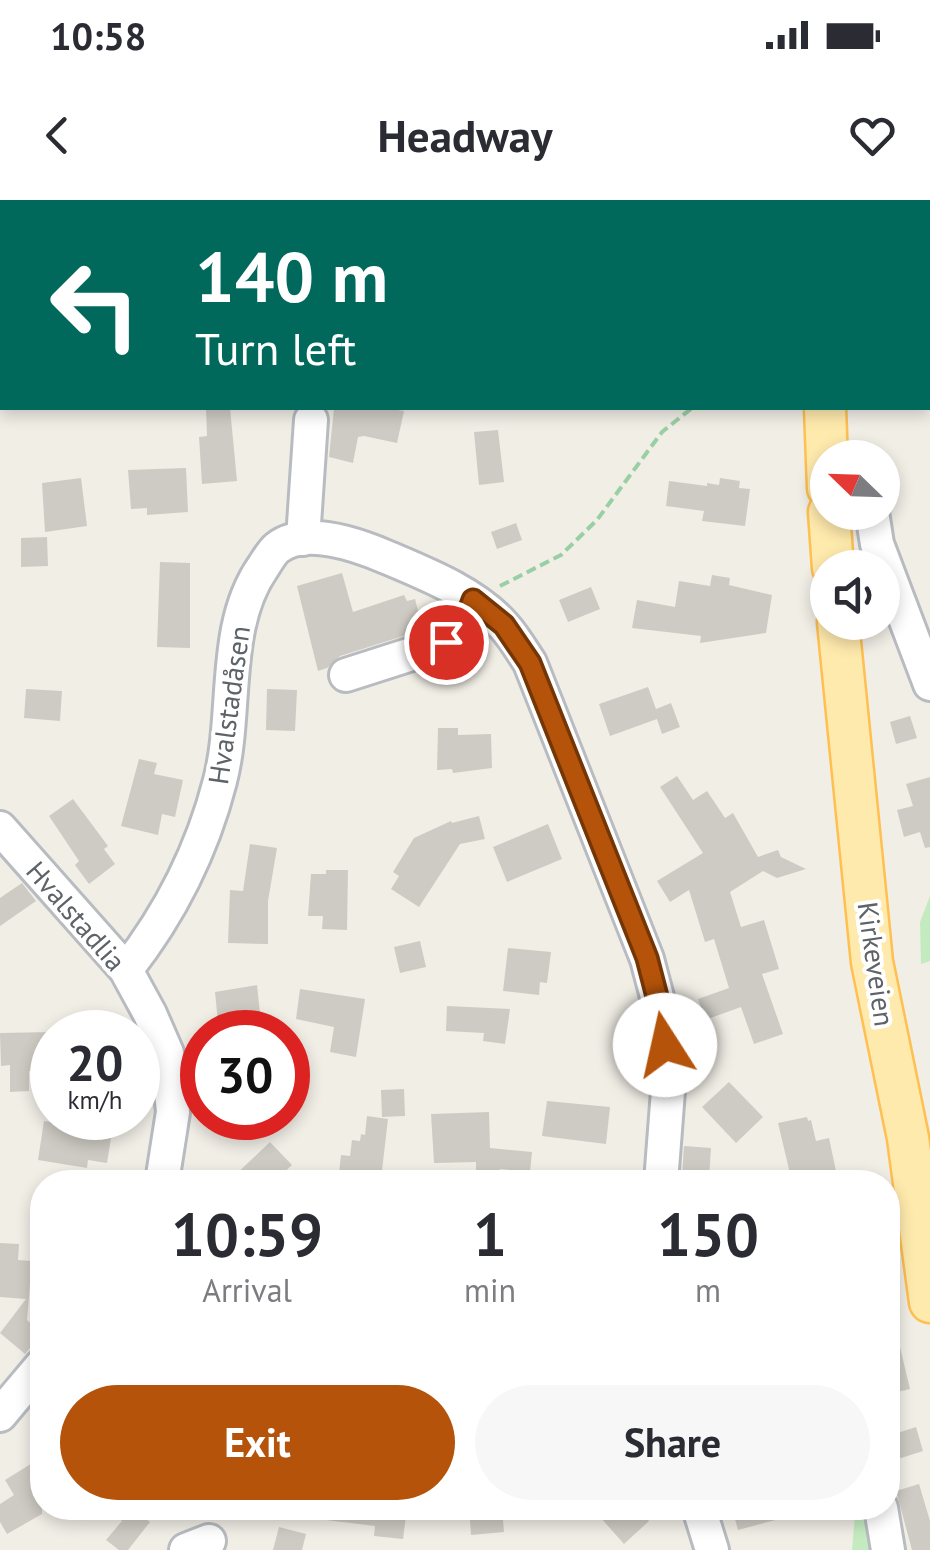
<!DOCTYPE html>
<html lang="en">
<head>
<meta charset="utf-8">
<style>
  body { margin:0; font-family:"PT Sans",sans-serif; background:#f7f7f7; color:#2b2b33; height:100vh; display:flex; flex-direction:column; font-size:38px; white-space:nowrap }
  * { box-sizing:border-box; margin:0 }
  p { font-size:32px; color:#7c7c81 }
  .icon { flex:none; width:55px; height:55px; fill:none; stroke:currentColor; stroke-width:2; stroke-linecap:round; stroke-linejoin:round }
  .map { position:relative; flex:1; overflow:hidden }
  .details { position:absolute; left:30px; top:970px; width:870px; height:350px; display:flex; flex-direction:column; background:#fff; border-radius:40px; box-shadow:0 5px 15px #0003 }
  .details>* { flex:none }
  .banner { position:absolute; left:0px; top:0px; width:930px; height:210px; box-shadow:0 5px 15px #0003; background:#00695c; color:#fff; overflow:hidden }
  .needle { width:65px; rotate:293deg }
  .tools { position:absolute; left:810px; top:240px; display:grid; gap:20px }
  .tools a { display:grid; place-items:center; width:90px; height:90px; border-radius:50%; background:#fff; box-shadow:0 5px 15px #0003; font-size:50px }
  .speed { position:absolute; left:30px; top:810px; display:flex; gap:20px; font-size:50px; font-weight:700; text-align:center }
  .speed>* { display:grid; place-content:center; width:130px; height:130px; border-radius:50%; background:#fff; box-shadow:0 5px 15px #0003; line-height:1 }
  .speed small { font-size:25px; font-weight:400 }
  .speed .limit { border:15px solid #d22; background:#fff; color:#111 }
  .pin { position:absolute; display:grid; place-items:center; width:85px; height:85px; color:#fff; margin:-42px; border:5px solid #fff; border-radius:50%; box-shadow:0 2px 10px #0007 }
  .me { position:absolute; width:110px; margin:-55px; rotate:350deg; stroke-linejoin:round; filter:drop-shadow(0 0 8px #0008) }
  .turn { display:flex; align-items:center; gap:35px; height:210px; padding:0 30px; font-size:45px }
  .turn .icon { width:130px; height:130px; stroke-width:2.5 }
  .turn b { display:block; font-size:70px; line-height:85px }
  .eta { display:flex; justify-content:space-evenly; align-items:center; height:170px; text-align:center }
  .eta b { font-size:60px; font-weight:700; line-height:70px }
  .primary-button { display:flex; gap:20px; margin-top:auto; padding:20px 30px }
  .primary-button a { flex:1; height:115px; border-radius:60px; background:#b45309; color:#fff; font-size:40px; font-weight:700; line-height:115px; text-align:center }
  .primary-button a+a { background:#f7f7f7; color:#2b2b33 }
  .status { display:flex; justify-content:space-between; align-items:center; height:70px; padding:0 50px; background:#fff; direction:ltr }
  .status svg { height:28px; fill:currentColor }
  header { display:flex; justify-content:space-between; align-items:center; height:130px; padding:0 30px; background:#fff; font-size:45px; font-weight:700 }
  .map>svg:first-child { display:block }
  .green { fill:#c4ebc0 }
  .building { fill:#cecbc4 }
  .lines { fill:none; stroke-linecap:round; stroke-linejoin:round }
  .minor-casing { stroke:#b8bcc1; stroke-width:38 }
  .major-casing { stroke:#ffbf51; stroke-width:45 }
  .path { stroke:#99cfa4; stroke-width:4; stroke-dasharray:10 5; stroke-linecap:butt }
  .minor { stroke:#fff; stroke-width:32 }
  .major { stroke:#ffeaad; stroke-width:40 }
  .rail { stroke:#b5b6b7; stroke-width:8; stroke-dasharray:2.5 12; stroke-linecap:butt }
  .route-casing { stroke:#753606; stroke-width:25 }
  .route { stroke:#b45309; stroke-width:18 }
  .labels { text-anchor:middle; stroke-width:8; stroke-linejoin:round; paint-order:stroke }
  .street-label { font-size:28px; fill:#5d6368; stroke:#fff }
</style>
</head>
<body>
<div class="status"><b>10:58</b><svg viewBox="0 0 49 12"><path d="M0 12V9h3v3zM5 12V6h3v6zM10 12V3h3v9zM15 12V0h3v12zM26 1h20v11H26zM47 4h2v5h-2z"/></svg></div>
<header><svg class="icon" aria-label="back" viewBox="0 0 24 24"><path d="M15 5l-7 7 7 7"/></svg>Headway<svg class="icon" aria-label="heart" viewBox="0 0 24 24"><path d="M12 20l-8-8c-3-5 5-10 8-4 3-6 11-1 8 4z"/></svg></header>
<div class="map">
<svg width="930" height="1350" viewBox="0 0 930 1350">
  <rect width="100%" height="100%" fill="#f1eee6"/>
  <path class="green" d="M930 696V761L921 764 920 722Z
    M862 1308H870L890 1350H852L855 1316Z"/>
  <path class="building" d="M206 208H230L237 281 202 284 199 237 207 236Z
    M334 208H385L404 211 397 243 364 236 358 237 353 263 329 257Z
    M498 230 504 282 479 285 474 232Z
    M186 268 188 312 147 315V308L131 309 128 270Z
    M81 278 87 326 45 332 42 283Z
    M720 278 740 281 739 288 750 289 745 326 702 321 704 311 666 306 669 281 707 286V283L719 285Z
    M516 323 522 340 497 349 491 332Z
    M47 337 48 366 21 367V338Z
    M160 362 190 363V448L157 447Z
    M342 373 353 412 404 395 407 401 415 399 420 418 413 420 416 432 340 456 327 468 318 471 297 386Z
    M712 375 730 378 729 385 772 395 766 433 700 443 701 436 632 428 637 400 675 407 679 381 710 386Z
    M591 387 600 409 568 422 559 400Z
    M648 487 656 509 671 503 680 527 662 534 657 519 610 536 599 504Z
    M26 489 62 491 60 521 24 518Z
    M267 489 297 490 295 531 266 530Z
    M910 516 917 538 896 544 890 522Z
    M438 528H458V535L491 534 492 568 453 573 452 569 437 570Z
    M139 559 157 563 154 574 183 580 175 617 162 614 158 635 121 626Z
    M677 576 693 600 707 591 725 618 733 613 758 657 778 650 781 657 806 669 777 678 763 671 730 692 741 727 764 720 779 769 762 774 783 834 754 844 741 807 705 820 698 799 729 788 714 739 705 742 689 690 670 702 657 681 703 653 660 587Z
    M930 577V647L925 648 920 632 904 637 897 610 913 606 906 584Z
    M73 599 108 646 104 649 115 664 89 684 75 665 79 661 49 616Z
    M479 616 485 639 460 644 419 707 391 689 399 676 393 672 414 638 451 621 452 623Z
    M548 624 562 659 507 682 493 647Z
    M250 644 277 648 268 701V744L228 743 230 690 243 691Z
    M326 670H348L347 730 322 729 323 716H308L311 674H326Z
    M22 683 36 701 0 726V698Z
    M420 741 426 767 400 773 394 747Z
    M508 748 551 752 547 783 540 782 539 795 503 791Z
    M257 785 262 832H219L215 792Z
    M300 789 365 799 356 857 330 852 334 827 296 819Z
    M447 806 510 809 505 844 483 841 484 833 446 831Z
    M52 832V870L29 871V891L10 892V865L1 866 0 833Z
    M729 882 763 917 736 943 702 907Z
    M404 889 405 916 382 917 381 890Z
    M547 901 610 907 606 944 542 936Z
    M489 912 490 948 532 952 530 972 500 969V982H476V962L434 963 431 914Z
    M367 916 388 919 381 979 360 976 359 982H338L341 955 350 956 352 940 360 941 361 934 365 935Z
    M807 917 808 921 811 920 816 941 829 938 836 971 824 974 825 980 792 982 778 923Z
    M44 921 112 932 107 963 88 960 87 968 38 960Z
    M270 942 292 965 274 982H228Z
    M684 946 711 948 709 978 682 976Z
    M0 1043 19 1044 18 1060 32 1061 27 1120 42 1134 25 1154 0 1133 26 1099 0 1097Z
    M888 1126H895L910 1189 888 1194Z
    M916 1227 923 1251 898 1259 891 1235Z
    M42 1257V1314L7 1334 0 1322V1304L14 1295 5 1280Z
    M919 1284 930 1321V1350H912L896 1291Z
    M105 1308H149L142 1316 150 1322 128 1350H119L106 1340 122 1321Z
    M327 1308H407L403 1339 374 1336 375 1326 326 1320Z
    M469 1308H502L504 1332 471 1335Z
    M592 1308H637L649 1321 624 1344Z
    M732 1308H797L798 1314 738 1330Z
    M279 1327 306 1334 302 1350H273Z"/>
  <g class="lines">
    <g class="minor-casing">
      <path id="minor" d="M253 0 256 2
        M74 2V0
        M769 2V0
        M0 189 2 187
        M872 312 877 344 930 484
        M303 339 311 220
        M346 475 446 443 461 430 473 400
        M0 628 126 770 150 814 167 853 173 912 162 982
        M126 770C170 714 202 651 220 581 238 512 221 427 263 367 267 361 272 352 277 348 305 326 358 345 386 357 426 374 475 393 504 426 514 437 522 451 530 463L647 759 661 812 669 878 661 982
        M0 1215 42 1165
        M699 1308 712 1350
        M881 1308 888 1350
        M186 1350 209 1341"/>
    </g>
    <g class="major-casing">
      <path id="major" d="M834 2 835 0
        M825 208 828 288
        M829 312 833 368
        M838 422 872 762 908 938 930 1102"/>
    </g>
    <path class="path" d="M500 386 561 355 597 320 662 232 692 208"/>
    <use href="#minor" class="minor"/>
    <use href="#major" class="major"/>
    <path class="rail" d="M0 70 2 71
      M0 120H2
      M928 135H930
      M928 193H930"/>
  </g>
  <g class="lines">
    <g class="route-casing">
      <path id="route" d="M446 442 462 430 473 400 504 425 530 463 647 758 661 812 665 845"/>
    </g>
    <use href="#route" class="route"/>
  </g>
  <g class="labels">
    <g class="street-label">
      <text transform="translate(229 505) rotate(-82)" y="10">Hvalstadåsen</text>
      <text transform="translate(76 716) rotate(49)" y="10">Hvalstadlia</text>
      <text transform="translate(876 764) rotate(82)" y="10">Kirkeveien</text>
    </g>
  </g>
</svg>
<div class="tools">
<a><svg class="needle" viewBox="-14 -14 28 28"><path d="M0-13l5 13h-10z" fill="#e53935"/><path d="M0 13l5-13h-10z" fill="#7c7c81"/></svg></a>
<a><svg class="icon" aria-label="sound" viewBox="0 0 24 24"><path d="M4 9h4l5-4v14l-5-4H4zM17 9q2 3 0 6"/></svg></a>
</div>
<div class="speed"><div>20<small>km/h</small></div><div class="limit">30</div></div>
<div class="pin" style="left:446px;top:442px;background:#d93025"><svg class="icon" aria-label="arrive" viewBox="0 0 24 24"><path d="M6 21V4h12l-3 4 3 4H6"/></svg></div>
<svg class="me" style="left:665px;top:845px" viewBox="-20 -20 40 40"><circle r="19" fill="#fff"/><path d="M0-13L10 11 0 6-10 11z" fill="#b45309"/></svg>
<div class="banner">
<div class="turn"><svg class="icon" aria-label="left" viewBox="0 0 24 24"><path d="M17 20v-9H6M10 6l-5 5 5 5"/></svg><div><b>140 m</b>Turn left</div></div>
</div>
<section class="details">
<div class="eta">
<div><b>10:59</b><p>Arrival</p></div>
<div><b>1</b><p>min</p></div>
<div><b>150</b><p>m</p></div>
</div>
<div class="primary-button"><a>Exit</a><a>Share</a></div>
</section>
</div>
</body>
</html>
